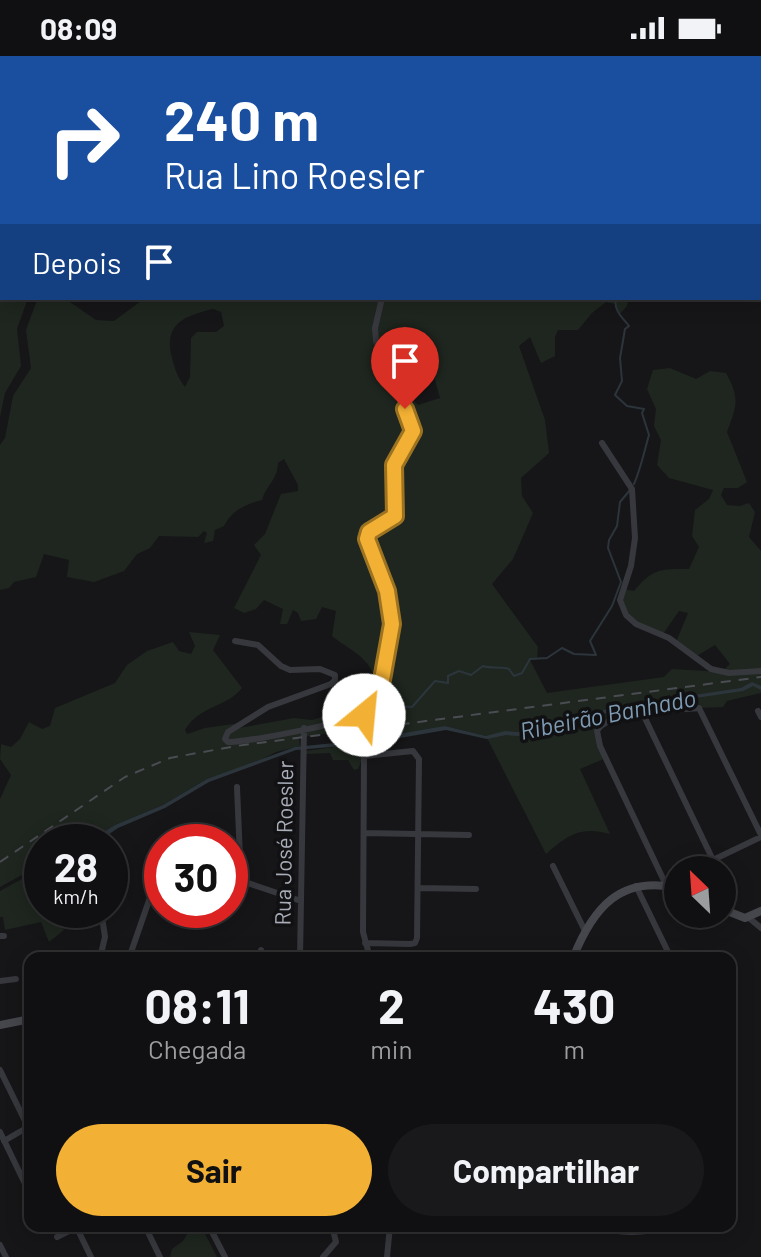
<!DOCTYPE html>
<html lang="pt">
<head>
<meta charset="utf-8">
<style>
  body { margin:0; font-family:Barlow,sans-serif; background:#19191b; color:#f1f3f6; height:100vh; display:flex; flex-direction:column; font-size:30px; white-space:nowrap }
  * { box-sizing:border-box; margin:0 }
  p { font-size:26px; color:#9c9d9f }
  .icon { flex:none; width:44px; height:44px; fill:none; stroke:currentColor; stroke-width:2; stroke-linecap:round; stroke-linejoin:round }
  .map { position:relative; flex:1; overflow:hidden }
  .drawer { position:absolute; left:24px; top:896px; width:712px; height:280px; display:flex; flex-direction:column; background:#101012; border-radius:16px; box-shadow:0 4px 20px #0003,0 0 0 2px #303032 }
  .drawer>* { flex:none }
  .banner { position:absolute; left:0px; top:0px; width:762px; height:244px; box-shadow:0 4px 20px #0003,0 0 0 2px #303032; background:#1a4fa0; color:#fff; overflow:hidden }
  .needle { width:52px; rotate:335deg }
  .buttons { position:absolute; left:664px; top:800px; display:grid; gap:16px }
  .buttons a { display:grid; place-items:center; width:72px; height:72px; border-radius:50%; background:#101012; box-shadow:0 4px 20px #0003,0 0 0 2px #303032; font-size:40px }
  .speed { position:absolute; left:24px; top:768px; display:flex; gap:16px; font-size:40px; font-weight:700; text-align:center }
  .speed>* { display:grid; place-content:center; width:104px; height:104px; border-radius:50%; background:#101012; box-shadow:0 4px 20px #0003,0 0 0 2px #303032; line-height:1 }
  .speed small { font-size:20px; font-weight:400 }
  .speed .limit { border:12px solid #d22; background:#fff; color:#111 }
  .pin { position:absolute; display:grid; place-items:center; width:68px; height:68px; color:#fff; margin:-82px -34px; border-radius:50% 50% 50% 0; rotate:-45deg; box-shadow:0 0 8px #0007 }
  .pin .icon { rotate:45deg }
  .me { position:absolute; width:88px; margin:-44px; rotate:28deg; stroke-linejoin:round; filter:drop-shadow(0 0 6px #0008) }
  .turn { display:flex; align-items:center; gap:28px; height:168px; padding:0 32px; font-size:36px }
  .turn .icon { width:104px; height:104px; stroke-width:2.5 }
  .turn b { display:block; font-size:56px; line-height:68px }
  .then { display:flex; align-items:center; height:76px; padding:0 32px; background:#0003; gap:16px; font-size:30px }
  .eta { display:flex; justify-content:space-evenly; align-items:center; height:136px; text-align:center }
  .eta b { font-size:48px; font-weight:700; line-height:56px }
  .cta { display:flex; gap:16px; margin-top:auto; padding:16px 32px }
  .cta a { flex:1; height:92px; border-radius:48px; background:#f2b134; color:#111; font-size:32px; font-weight:700; line-height:92px; text-align:center }
  .cta a+a { background:#19191b; color:#f1f3f6 }
  .status { display:flex; justify-content:space-between; align-items:center; height:56px; padding:0 40px; background:#101012; direction:ltr }
  .status svg { height:22px; fill:currentColor }
  .map>svg:first-child { display:block }
  .green { fill:#1e261f; fill-rule:evenodd }
  .water { fill:#2c353c }
  .lines { fill:none; stroke-linecap:round; stroke-linejoin:round }
  .stream { stroke:#2c353c; stroke-width:2 }
  .street { stroke:#37383d; stroke-width:6 }
  .secondary { stroke:#45474d; stroke-width:8 }
  .rail { stroke:#4a4c52; stroke-width:2; stroke-dasharray:10 8; stroke-linecap:butt }
  .route-casing { stroke:#9d7322; stroke-width:20 }
  .route { stroke:#f2b134; stroke-width:14 }
  .labels { text-anchor:middle; stroke-width:7; stroke-linejoin:round; paint-order:stroke }
  .street-label { font-size:22px; fill:#a8adb8; stroke:#111113 }
  .water-label { font-size:24px; font-style:italic; fill:#7f9bb3; stroke:#111113 }
</style>
</head>
<body>
<div class="status"><b>08:09</b><svg viewBox="0 0 49 12"><path d="M0 12V9h3v3zM5 12V6h3v6zM10 12V3h3v9zM15 12V0h3v12zM26 1h20v11H26zM47 4h2v5h-2z"/></svg></div>
<div class="map">
<svg width="761" height="1201" viewBox="0 0 761 1201">
  <rect width="100%" height="100%" fill="#161618"/>
  <path class="green" d="M0 0 238 2H2V242H28L17 273 21 310 5 337 0 361Z
    M41 242H64L96 264 114 265 145 242H629L627 250 619 259 615 248 606 246 592 257 578 274H558L555 281V300L541 307 530 281 519 290 545 364 549 397 521 422 522 440 533 457 513 503 492 528 538 591 537 603 530 604 547 637 664 621 672 613 722 616 730 608 715 589 695 601 676 586 688 557 679 555 663 578 636 568 622 551 623 533 634 535C653 512 661 513 689 513L699 491 692 480 695 454 709 443 713 434 669 422 657 409 661 384 654 370 656 353 647 333 653 314 670 312 696 323 710 315 726 317C740 343 737 349 727 376L747 426 738 432H724L721 439 727 449 740 450 749 447 755 456 749 481 761 495V637L727 645 723 651C691 652 625 655 599 671L606 702 580 713 610 778C580 770 568 779 546 798L486 680 445 670 428 675 348 686 354 679 370 671 290 683H299L300 690 276 696 251 709 207 723 163 749 115 769 87 786H42V808L0 831V743L11 719 0 703 1 688 11 691 20 683 29 666 42 673 50 670 55 652 115 627 127 609 147 595 173 586 179 595 191 598 195 590 189 576 220 579 213 594 242 632C226 652 200 649 185 674L187 678 205 672 247 666 239 672 294 662 312 664 322 661 355 644 364 624 373 619C368 600 346 592 332 580L336 555 322 551 316 563 301 565 298 557 293 554 287 568H280L283 553 264 544 256 553 244 557 234 552 261 499 254 489 265 478 281 438 298 435V429L284 403 278 407C277 425 267 428 262 444 246 448 232 454 224 470L215 474 213 485 204 487 207 477 204 475 198 481 159 480 150 492 137 498 124 515 94 526 67 521 69 504 44 498 36 521 14 526 9 532 0 534V389L5 382 13 340 31 312 26 274 37 244ZM213 253 221 256 224 270 216 276H197L191 282 190 321 185 331C178 322 175 314 172 302 163 268 184 260 213 253ZM431 310 440 342 418 349 402 332 396 333 393 324Z
    M386 684 387 696 364 698 358 713 354 714 348 704H333L330 697 306 698 305 695Z
    M42 812V854H53V863L64 874 49 886 41 866 5 874 3 861H0V835Z
    M192 1170H201L217 1201H170L172 1193 183 1185Z"/>
  <path class="water" d="M752 626 761 630V634L753 630 743 635 628 652 606 657 586 667 565 673 518 680 506 679 487 683 446 674 365 688 296 694 209 726 165 752 118 772 102 783 87 786 115 769 163 749 207 723 295 691 364 684 445 670 486 680 505 675 517 676 564 670 584 664 604 654 627 649 741 632Z"/>
  <g class="lines">
    <path class="stream" d="M760 61H761
      M616 242C613 254 622 261 629 270L625 273 620 302 622 325 615 339 627 350 644 353 642 357 649 379C644 396 641 412 634 428
      M379 666 382 651 394 653 399 650 412 651 435 625 448 627V620L459 615 471 619 483 610C491 613 499 610 509 613L514 620 522 617 530 603 547 602 562 592 574 598 596 599 590 585 612 550 621 526 608 492 609 484 617 470 620 446 630 434"/>
    <path class="street" d="M507 0 512 2
      M634 0V2
      M453 2 456 0
      M501 2 503 0
      M558 2 564 0
      M602 387 632 433 635 482 631 510 620 544 626 559 636 568 669 582 711 613 729 617 761 615
      M235 585 258 589 281 610 290 614 320 613 335 619V624L331 628 268 651 228 676 225 683 228 686C247 686 360 665 372 654 384 643 394 570 391 553 388 528 372 507 367 483L369 476 395 460 394 409 413 375 376 285 375 272 382 242
      M758 655 761 661
      M643 658 713 804
      M237 731 241 825
      M364 777 469 779
      M553 810 585 875
      M692 814 761 781
      M230 821 301 845
      M666 826 678 820
      M666 829 600 690 597 675C609 654 676 654 699 652L761 779
      M636 830 671 902
      M418 832 476 833
      M749 862 761 872
      M191 865 194 854
      M0 880H4
      M365 887 410 888 415 887 417 882 419 703 413 695 364 700 363 876 370 902
      M100 902 105 881 101 854
      M129 902 153 833
      M258 902 261 894
      M300 902 304 672
      M0 925 16 923
      M0 1014 30 1075
      M730 1028 733 1037 730 1045
      M0 1076 30 1138
      M4 1085 28 1071
      M76 1170 91 1201
      M145 1170 160 1201
      M209 1170 225 1201
      M596 1170C622 1179 644 1177 670 1170
      M57 1181 79 1170
      M0 1189 6 1201
      M323 1201 336 1186 332 1170
      M387 1201 390 1170"/>
    <path class="secondary" d="M722 853 745 862 761 855
      M573 902C593 852 620 819 678 832
      M0 969 30 963"/>
    <path class="rail" d="M0 806 125 721 170 702 236 690 761 621"/>
  </g>
  <g class="lines">
    <g class="route-casing">
      <path id="route" d="M364 659 378 646 392 568 387 535 367 483 369 476 395 460 394 409 413 375 405 353"/>
    </g>
    <use href="#route" class="route"/>
  </g>
  <g class="labels">
    <g class="street-label">
      <text transform="translate(284 787) rotate(-89)" y="8">Rua José Roesler</text>
    </g>
    <g class="water-label">
      <text transform="translate(608 659) rotate(-11)" y="8">Ribeirão Banhado</text>
    </g>
  </g>
</svg>
<div class="buttons">
<a><svg class="needle" viewBox="-14 -14 28 28"><path d="M0-13l5 13h-10z" fill="#e53935"/><path d="M0 13l5-13h-10z" fill="#9c9d9f"/></svg></a>
</div>
<div class="speed"><div>28<small>km/h</small></div><div class="limit">30</div></div>
<div class="pin" style="left:405px;top:353px;background:#d93025"><svg class="icon" aria-label="arrive" viewBox="0 0 24 24"><path d="M6 21V4h12l-3 4 3 4H6"/></svg></div>
<svg class="me" style="left:364px;top:659px" viewBox="-20 -20 40 40"><circle r="19" fill="#fff"/><path d="M0-13L10 11 0 6-10 11z" fill="#f2b134"/></svg>
<div class="banner">
<div class="turn"><svg class="icon" aria-label="right" viewBox="0 0 24 24"><path d="M7 20v-9h11M14 6l5 5-5 5"/></svg><div><b>240 m</b>Rua Lino Roesler</div></div>
<div class="then">Depois<svg class="icon" aria-label="arrive" viewBox="0 0 24 24"><path d="M6 21V4h12l-3 4 3 4H6"/></svg></div>
</div>
<section class="drawer">
<div class="eta">
<div><b>08:11</b><p>Chegada</p></div>
<div><b>2</b><p>min</p></div>
<div><b>430</b><p>m</p></div>
</div>
<div class="cta"><a>Sair</a><a>Compartilhar</a></div>
</section>
</div>
</body>
</html>
